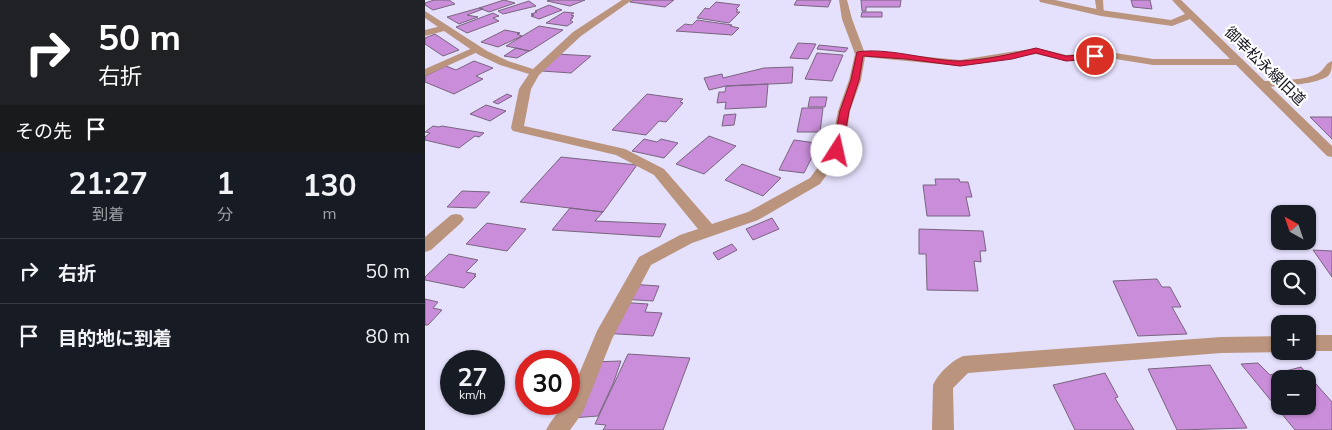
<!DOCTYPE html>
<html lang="ja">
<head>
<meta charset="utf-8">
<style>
  body { margin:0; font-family:Mulish,"Noto Sans JP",sans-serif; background:#20242c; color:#f1f3f6; height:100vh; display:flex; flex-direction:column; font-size:19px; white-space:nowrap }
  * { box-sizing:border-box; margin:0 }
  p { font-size:16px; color:#9ea1a6 }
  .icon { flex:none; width:28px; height:28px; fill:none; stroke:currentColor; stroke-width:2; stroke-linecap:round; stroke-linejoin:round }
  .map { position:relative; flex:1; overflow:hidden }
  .sheet { display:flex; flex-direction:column; background:#171b24; width:425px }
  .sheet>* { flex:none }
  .hud { background:#202124; color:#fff; overflow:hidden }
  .needle { width:32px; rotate:320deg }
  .tools { position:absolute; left:846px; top:205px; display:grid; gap:10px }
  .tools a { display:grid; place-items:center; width:45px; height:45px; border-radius:10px; background:#171b24; box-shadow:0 1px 4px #0004; font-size:25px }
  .speed { position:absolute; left:15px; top:350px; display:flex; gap:10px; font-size:25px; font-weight:700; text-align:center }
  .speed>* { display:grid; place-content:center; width:65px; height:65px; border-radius:50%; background:#171b24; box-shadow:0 1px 4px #0004; line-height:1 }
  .speed small { font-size:12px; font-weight:400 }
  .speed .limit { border:8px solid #d22; background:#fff; color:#111 }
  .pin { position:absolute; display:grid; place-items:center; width:42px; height:42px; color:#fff; margin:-21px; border:2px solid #fff; border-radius:50%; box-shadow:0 1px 5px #0007 }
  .me { position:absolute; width:55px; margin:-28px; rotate:10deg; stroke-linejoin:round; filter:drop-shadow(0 0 4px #0008) }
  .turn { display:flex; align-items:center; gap:18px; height:105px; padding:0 15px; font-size:22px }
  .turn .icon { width:65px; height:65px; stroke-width:2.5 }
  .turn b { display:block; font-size:35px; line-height:42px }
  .then { display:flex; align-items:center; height:48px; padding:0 15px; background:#0003; gap:10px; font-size:19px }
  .eta { display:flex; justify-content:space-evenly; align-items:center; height:85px; text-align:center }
  .eta b { font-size:30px; font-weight:700; line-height:35px }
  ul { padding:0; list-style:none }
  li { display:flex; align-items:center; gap:15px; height:65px; padding:0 15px; border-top:1px solid #363941 }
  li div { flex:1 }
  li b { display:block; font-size:19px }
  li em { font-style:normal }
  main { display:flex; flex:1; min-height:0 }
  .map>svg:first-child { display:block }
  .building { fill:#c98dd9; stroke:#79657f; fill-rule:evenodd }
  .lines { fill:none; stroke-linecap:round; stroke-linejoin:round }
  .lane { fill:#ba947d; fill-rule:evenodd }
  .street { fill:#ba947d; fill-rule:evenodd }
  .route { fill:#e11d48; stroke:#92132f }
  .labels { text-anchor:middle; stroke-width:4.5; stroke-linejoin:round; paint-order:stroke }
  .far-street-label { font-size:15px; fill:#12101b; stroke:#fff }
</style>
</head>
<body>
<main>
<section class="sheet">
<div class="hud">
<div class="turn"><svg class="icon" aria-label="right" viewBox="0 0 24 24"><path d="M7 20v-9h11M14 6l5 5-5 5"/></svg><div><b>50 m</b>右折</div></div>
<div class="then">その先<svg class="icon" aria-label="arrive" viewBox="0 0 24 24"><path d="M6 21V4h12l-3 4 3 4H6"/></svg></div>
</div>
<div class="eta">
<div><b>21:27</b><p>到着</p></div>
<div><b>1</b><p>分</p></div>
<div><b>130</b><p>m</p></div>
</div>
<ul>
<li><svg class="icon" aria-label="right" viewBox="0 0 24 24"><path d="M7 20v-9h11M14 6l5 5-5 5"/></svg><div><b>右折</b></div><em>50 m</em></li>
<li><svg class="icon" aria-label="arrive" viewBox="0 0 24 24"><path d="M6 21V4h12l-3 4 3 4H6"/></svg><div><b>目的地に到着</b></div><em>80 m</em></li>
</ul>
</section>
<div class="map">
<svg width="907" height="430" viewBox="0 0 907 430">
  <rect width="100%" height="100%" fill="#e5e0fc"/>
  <path class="building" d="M9 0H24L30 4 8 10 0 5V3Z
    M79 0 90 3 64 12 54 8Z
    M125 0H160L145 6 122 1Z
    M208 0H249L240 7 205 2Z
    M372 0H406L403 7 369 5Z
    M436 0H476L475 7H441V11H437Z
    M706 0H725L727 9 708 7Z
    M104 1 111 6 78 14 73 11Z
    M291 2 315 5 311 9 313 10 311 12H315L304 23 272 18 280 8 284 9Z
    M124 5 137 10 114 19 106 16 109 15 106 14 112 12 110 11Z
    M54 8 58 9 42 15 53 17 34 24 22 17Z
    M139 12 149 13 146 15 149 16 146 18H148L145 20 148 22 142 26 121 23Z
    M437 12H457V17H436Z
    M68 13 74 16 68 18 74 21 42 33 31 27Z
    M272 20 307 25 305 26 314 28 307 35 251 31 260 24 267 25Z
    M114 26 138 30 105 51 81 46Z
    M80 30 95 33 92 34 97 36 73 47 56 42Z
    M10 34 34 50 18 56 0 44V38Z
    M373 43 391 44 383 59 365 58Z
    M394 45 423 48 420 52 392 49Z
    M91 48 104 51 92 58 79 56Z
    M392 53 418 55 407 81 380 79Z
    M132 54 166 56 146 73 117 71Z
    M49 61 68 68 51 76 58 79 29 94 0 82V76L21 66 31 70Z
    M368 67 367 83 301 86 284 90 279 78 297 74 298 78 339 68Z
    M343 84 341 107 300 109 301 102 292 103 294 92H300L301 86Z
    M82 94 87 96 73 104 68 102Z
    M222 94 258 99 255 102 258 103 241 122 234 121 221 135 187 130Z
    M385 97H402L400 107H383Z
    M61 105 81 111 65 121 45 114Z
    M377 108H398L395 132H372Z
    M311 114 309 125 297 126 299 115Z
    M885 117H907V139Z
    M8 126 14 127 17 126 59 133 54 137 50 136 34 148 0 140V137L5 133 0 132Z
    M284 136 311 146 279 174 251 164Z
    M219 139 232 142 236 139 253 143 239 158 207 151Z
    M369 140 391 143 390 146 392 147 379 173 354 170Z
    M136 157 212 165 178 212 95 202Z
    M317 164 356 178 338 196 300 180Z
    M510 179H534L535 182H543L547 197H541L545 216H502L498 185H511Z
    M37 191 65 192 51 208 22 207Z
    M145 208 178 212 170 221 241 224 235 237 127 230Z
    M347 218 354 229 328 240 321 229Z
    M62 223 101 229 82 251 41 244Z
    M494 229 558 231 561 251H555L556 262 549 261 553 291 502 290 501 254H494Z
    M307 244 312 250 293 260 288 253Z
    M888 250 907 251V277Z
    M24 254 53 260 41 272 51 274 49 276H51L39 288 0 280V277Z
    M732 279 737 287H745L756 307H747L762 334 713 336 688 281Z
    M204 284 234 286 228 301 196 299Z
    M0 299 13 302 8 308 17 310 3 325H0Z
    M192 302 223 304 220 312 237 313 228 336 176 333Z
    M203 354 265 358 238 430H178L181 425 170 424Z
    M196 361 188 384 173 416 146 418 167 362Z
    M833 363 845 375 876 367 907 402V430H870L816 364ZM855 379H882V406H855Z
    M785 365 822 428 752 430 723 369Z
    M680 373 693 397 690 398 709 430H650L628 385Z"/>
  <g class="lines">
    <path class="lane" d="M670 0H678L679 15 672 13Z
      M20 25 23 26V30L0 36V30Z
      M52 46 55 47V51L0 76V69Z
      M907 61C907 66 907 72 903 76 890 85 855 86 839 87L834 84 839 81C854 80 883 81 895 72 900 68 901 63 907 61Z"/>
    <path class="street" d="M197 0H207L156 36 114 75 106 89 99 126 200 149 239 169 287 224 323 212 385 178 405 151 413 111 424 80 430 54 417 19 414 0H422L427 19 439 51 535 60 611 48 641 55 684 52 728 59H805L765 19 747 26 676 16 615 2 614 0H630L676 10 746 20 760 14 747 0H756L907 146V157L902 156 811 65H728L684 58 641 61 611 54 535 66 440 57 436 80 425 111 419 151 395 184 333 220 267 243 226 265 187 339 158 412 145 430H121L125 423 139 404H144V398L172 331 214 257 255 235 273 229 229 175 191 155 88 131 86 128 94 89 104 74 75 65 54 55 0 18V11L62 51 83 61 108 69 148 32Z
      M31 214 36 215 39 219 36 223 6 250 0 252V237L26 215Z
      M882 335H907V351H882Z
      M855 336V351H858L855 352 796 353 543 373 528 388 529 430H507L508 385C513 374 526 361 538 356L796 337Z"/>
  </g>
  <path class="route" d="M611 48 641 56 670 54 673 56 670 59 641 61 611 53 587 59 535 66 481 59 438 56 434 80 424 111 417 151 412 154 407 151 415 111 426 80 432 52C463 47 504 61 535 61 561 60 587 54 611 48Z"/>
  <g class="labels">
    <g class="far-street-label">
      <text transform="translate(840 66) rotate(44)" y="5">御幸松永線旧道</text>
    </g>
  </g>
</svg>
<div class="tools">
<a><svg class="needle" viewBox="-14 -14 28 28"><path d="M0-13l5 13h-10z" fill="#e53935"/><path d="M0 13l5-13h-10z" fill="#9ea1a6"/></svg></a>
<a><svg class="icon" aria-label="search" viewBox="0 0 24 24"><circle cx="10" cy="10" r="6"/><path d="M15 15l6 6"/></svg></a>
<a>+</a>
<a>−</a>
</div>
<div class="speed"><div>27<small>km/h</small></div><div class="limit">30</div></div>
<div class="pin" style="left:670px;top:56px;background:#d93025"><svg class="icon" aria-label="arrive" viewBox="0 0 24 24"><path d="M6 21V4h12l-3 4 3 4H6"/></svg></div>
<svg class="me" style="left:412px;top:151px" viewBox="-20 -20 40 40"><circle r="19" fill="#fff"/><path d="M0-13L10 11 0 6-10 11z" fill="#e11d48"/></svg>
</div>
</main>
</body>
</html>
